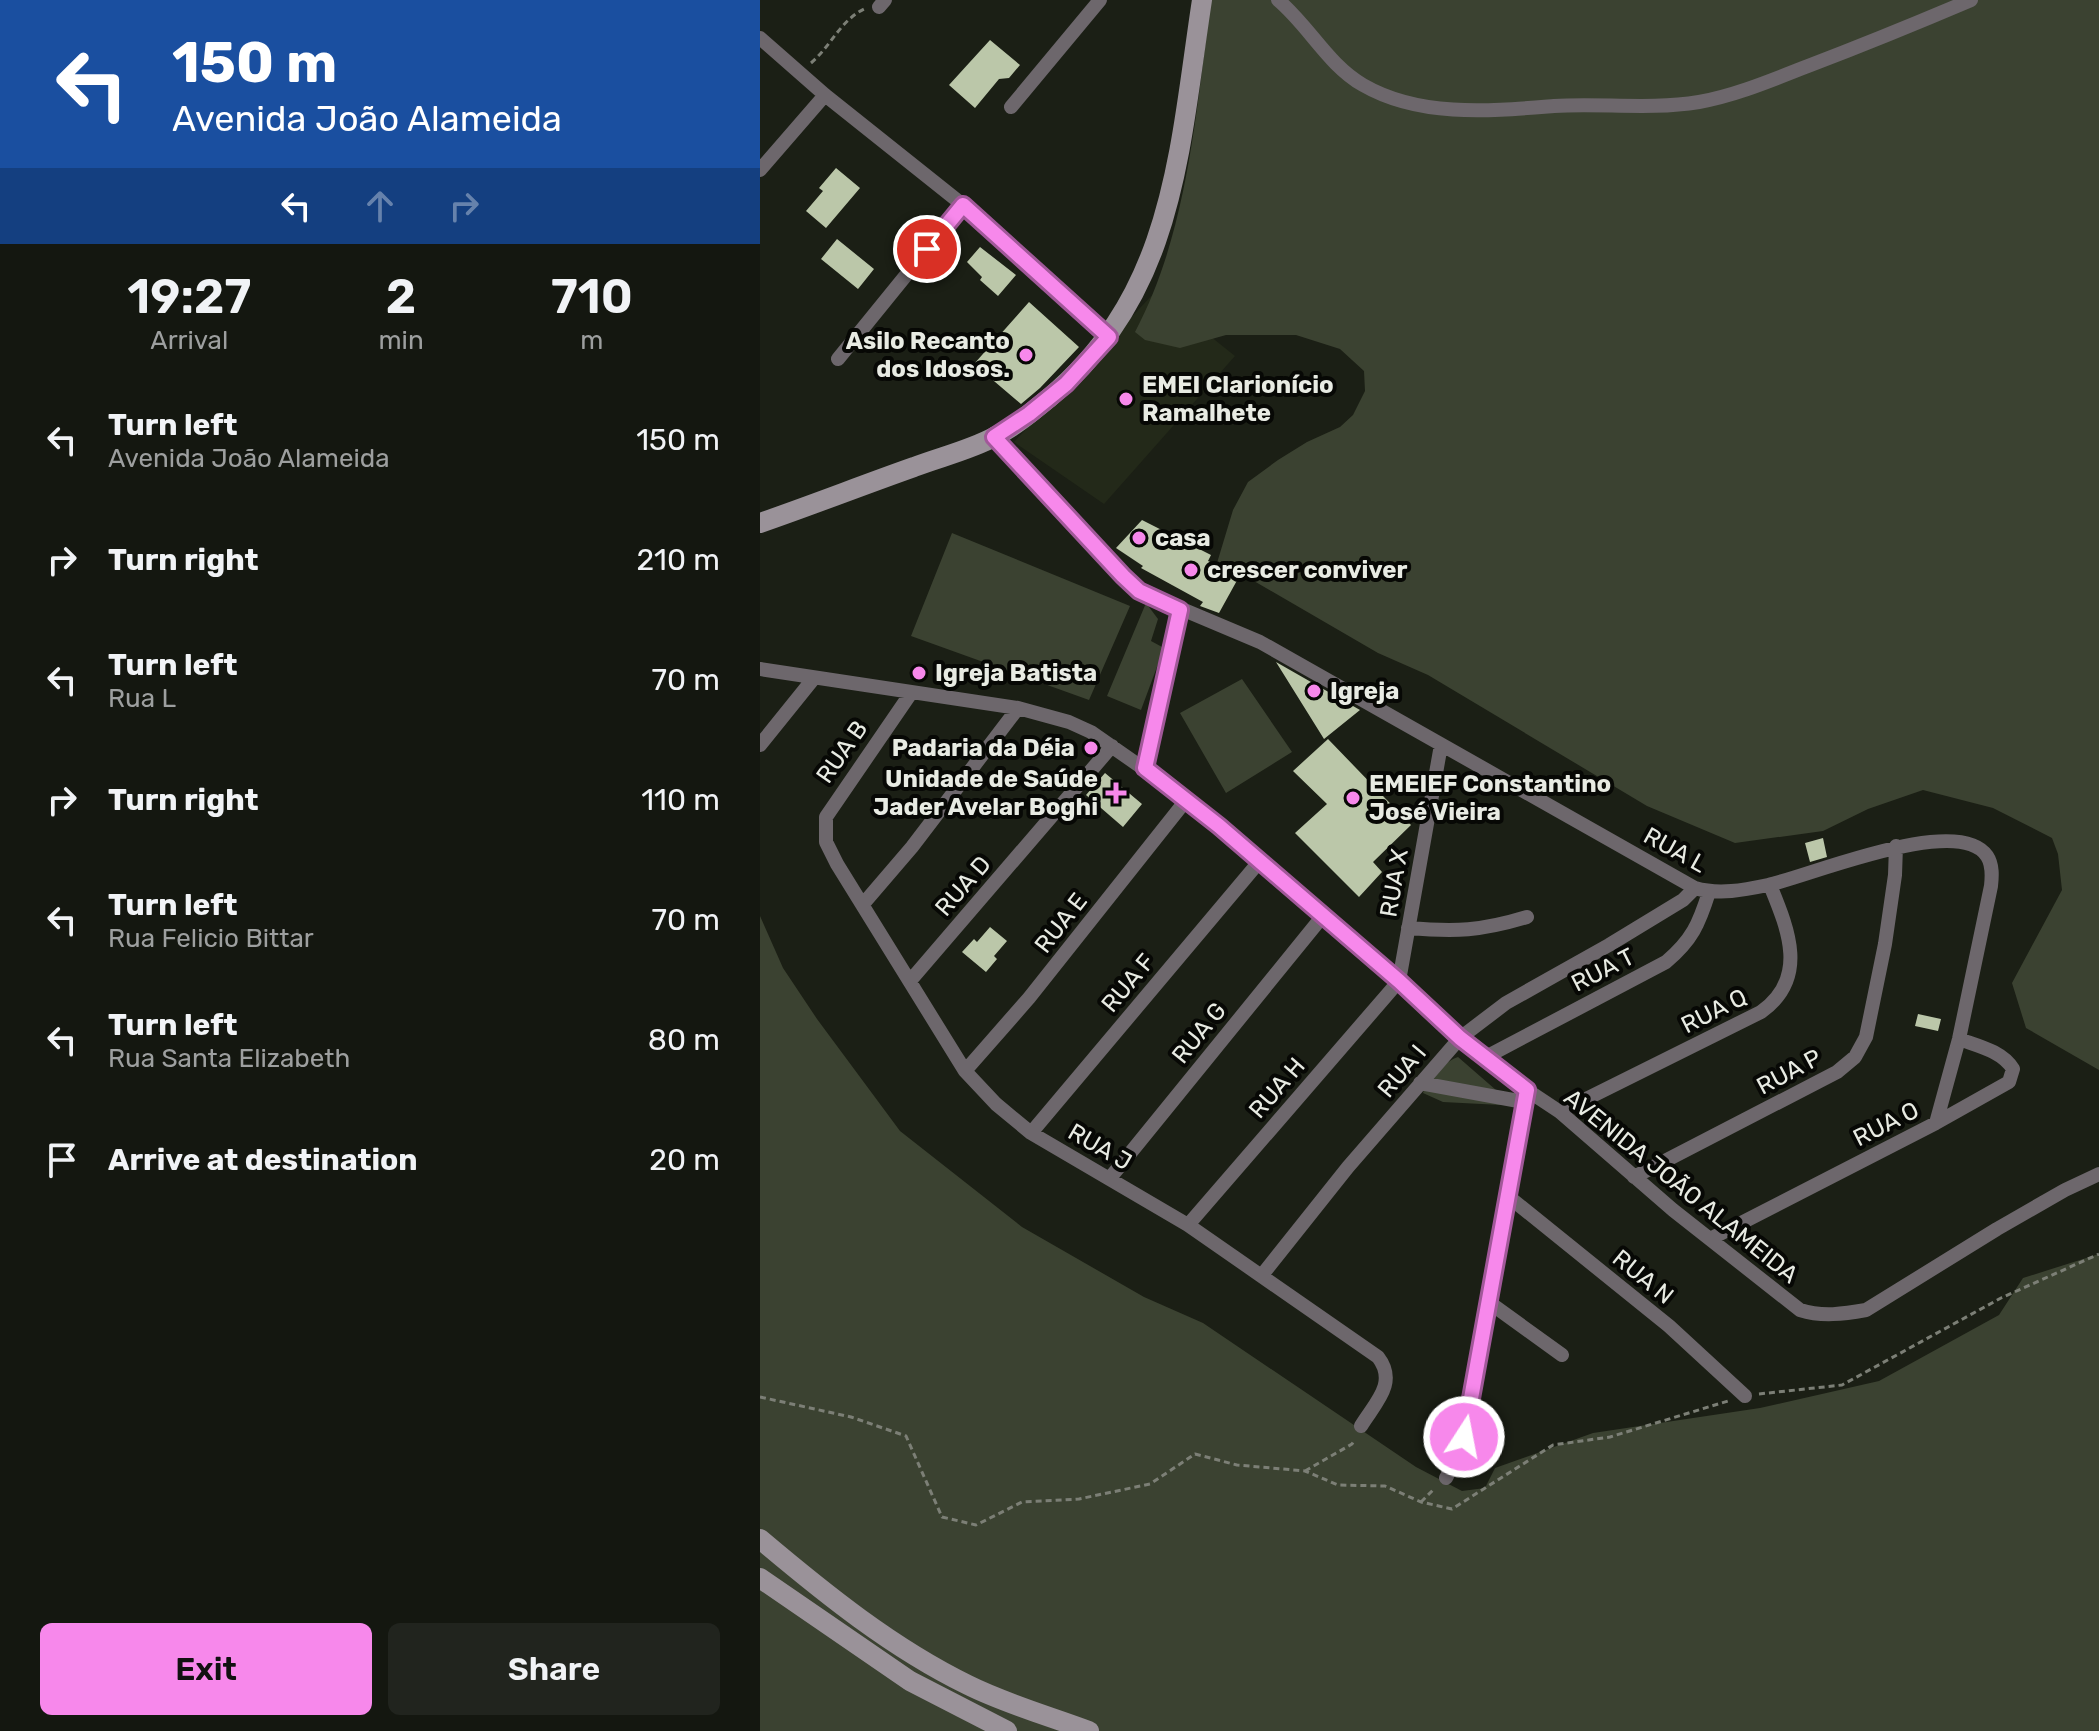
<!DOCTYPE html>
<html lang="en">
<head>
<meta charset="utf-8">
<style>
  body { margin:0; font-family:Rubik,sans-serif; background:#21241e; color:#f1f3f6; height:100vh; display:flex; flex-direction:column; font-size:30px; white-space:nowrap }
  * { box-sizing:border-box; margin:0 }
  p { font-size:26px; color:#9d9f9f }
  .icon { flex:none; width:44px; height:44px; fill:none; stroke:currentColor; stroke-width:2; stroke-linecap:round; stroke-linejoin:round }
  .map { position:relative; flex:1; overflow:hidden }
  .drawer { display:flex; flex-direction:column; background:#141710; width:760px }
  .drawer>* { flex:none }
  .hud { background:#1a4fa0; color:#fff; overflow:hidden }
  .pin { position:absolute; display:grid; place-items:center; width:68px; height:68px; color:#fff; margin:-34px; border:4px solid #fff; border-radius:50%; box-shadow:0 2px 8px #0007 }
  .me { position:absolute; width:88px; margin:-44px; rotate:11deg; stroke-linejoin:round; filter:drop-shadow(0 0 6px #0008) }
  .turn { display:flex; align-items:center; gap:28px; height:168px; padding:0 40px; font-size:36px }
  .turn .icon { width:104px; height:104px; stroke-width:2.5 }
  .turn b { display:block; font-size:56px; line-height:68px }
  .lanes { display:flex; align-items:center; height:76px; padding:0 40px; background:#0003; justify-content:center; gap:40px; direction:ltr }
  .lanes .off { opacity:.35 }
  .eta { display:flex; justify-content:space-evenly; align-items:center; height:136px; text-align:center }
  .eta b { font-size:48px; font-weight:600; line-height:56px }
  .primary-button { display:flex; gap:16px; margin-top:auto; padding:16px 40px }
  .primary-button a { flex:1; height:92px; border-radius:12px; background:#f788eb; color:#111; font-size:32px; font-weight:600; line-height:92px; text-align:center }
  .primary-button a+a { background:#21241e; color:#f1f3f6 }
  ul { padding:0; list-style:none }
  li { display:flex; align-items:center; gap:24px; height:120px; padding:0 40px }
  li div { flex:1 }
  li b { display:block; font-size:30px }
  li em { font-style:normal }
  main { display:flex; flex:1; min-height:0 }
  .map>svg:first-child { display:block }
  .built { fill:#232919 }
  .green { fill:#3b4231 }
  .building { fill:#bbc7a9 }
  .lines { fill:none; stroke-linecap:round; stroke-linejoin:round }
  .path { stroke:#7c7f76; stroke-width:3; stroke-dasharray:6 4; stroke-linecap:butt }
  .street { stroke:#6d676c; stroke-width:14 }
  .secondary { stroke:#9a9299; stroke-width:20 }
  .route-casing { stroke:#a15899; stroke-width:20 }
  .route { stroke:#f788eb; stroke-width:14 }
  .poi-dot { fill:#f788eb; stroke:#070805; stroke-width:3 }
  .labels { text-anchor:middle; stroke-width:8; stroke-linejoin:round; paint-order:stroke }
  .poi-label { font-size:24px; font-weight:bold; fill:#e8ebe3; stroke:#070805; text-anchor:start }
  .street-label { font-size:24px; fill:#e8ebe3; stroke:#070805 }
</style>
</head>
<body>
<main>
<section class="drawer">
<div class="hud">
<div class="turn"><svg class="icon" aria-label="left" viewBox="0 0 24 24"><path d="M17 20v-9H6M10 6l-5 5 5 5"/></svg><div><b>150 m</b>Avenida João Alameida</div></div>
<div class="lanes"><svg class="icon" aria-label="left" viewBox="0 0 24 24"><path d="M17 20v-9H6M10 6l-5 5 5 5"/></svg><svg class="icon off" aria-label="ahead" viewBox="0 0 24 24"><path d="M12 20V5M6 11l6-6 6 6"/></svg><svg class="icon off" aria-label="right" viewBox="0 0 24 24"><path d="M7 20v-9h11M14 6l5 5-5 5"/></svg></div>
</div>
<div class="eta">
<div><b>19:27</b><p>Arrival</p></div>
<div><b>2</b><p>min</p></div>
<div><b>710</b><p>m</p></div>
</div>
<ul>
<li><svg class="icon" aria-label="left" viewBox="0 0 24 24"><path d="M17 20v-9H6M10 6l-5 5 5 5"/></svg><div><b>Turn left</b><p>Avenida João Alameida</p></div><em>150 m</em></li>
<li><svg class="icon" aria-label="right" viewBox="0 0 24 24"><path d="M7 20v-9h11M14 6l5 5-5 5"/></svg><div><b>Turn right</b></div><em>210 m</em></li>
<li><svg class="icon" aria-label="left" viewBox="0 0 24 24"><path d="M17 20v-9H6M10 6l-5 5 5 5"/></svg><div><b>Turn left</b><p>Rua L</p></div><em>70 m</em></li>
<li><svg class="icon" aria-label="right" viewBox="0 0 24 24"><path d="M7 20v-9h11M14 6l5 5-5 5"/></svg><div><b>Turn right</b></div><em>110 m</em></li>
<li><svg class="icon" aria-label="left" viewBox="0 0 24 24"><path d="M17 20v-9H6M10 6l-5 5 5 5"/></svg><div><b>Turn left</b><p>Rua Felicio Bittar</p></div><em>70 m</em></li>
<li><svg class="icon" aria-label="left" viewBox="0 0 24 24"><path d="M17 20v-9H6M10 6l-5 5 5 5"/></svg><div><b>Turn left</b><p>Rua Santa Elizabeth</p></div><em>80 m</em></li>
<li><svg class="icon" aria-label="arrive" viewBox="0 0 24 24"><path d="M6 21V4h12l-3 4 3 4H6"/></svg><div><b>Arrive at destination</b></div><em>20 m</em></li>
</ul>
<div class="primary-button"><a>Exit</a><a>Share</a></div>
</section>
<div class="map">
<svg width="1339" height="1731" viewBox="0 0 1339 1731">
  <rect width="100%" height="100%" fill="#1b1f15"/>
  <path class="built" d="M395 292 475 356 344 504 254 442Z"/>
  <path class="green" d="M451 0H1339V1070L1266 1028 1252 983 1302 890 1298 854 1292 838 1233 808 1163 790 1108 809 1063 831 975 843 887 806 668 675 618 653 475 570 457 563 473 510 488 482 518 460 547 442 580 427 593 415 605 391 604 371 580 349 536 335H466L420 348 385 340 375 332C428 232 436 111 451 0Z
    M192 533 370 606 329 700 151 636Z
    M386 603 398 619 391 641 404 648 381 710 347 696Z
    M482 679 532 752 466 793 420 713Z
    M0 916 23 968 57 1019 140 1131 262 1227 384 1297 443 1323 656 1467 702 1491 725 1488 735 1468 833 1433 1000 1408 1119 1381 1239 1315 1263 1278 1339 1254V1731H0Z
    M698 1057 744 1097 741 1105 683 1102 663 1093C667 1078 684 1062 698 1057Z"/>
  <path class="building" d="M230 40 260 65 249 78 239 79 215 108 189 85Z
    M76 168 100 188 66 228 46 211 63 191 59 188Z
    M77 239 114 269 98 289 61 259Z
    M220 247 256 275 238 296 220 280 222 277 207 262Z
    M269 302 319 347 280 388 261 404 214 364Z
    M382 520 451 555 448 561 480 575 459 613 440 606 443 602 381 568 383 566 356 548Z
    M516 662 600 710 564 739Z
    M568 739 651 825 613 862 622 872 599 897 535 833 567 804 533 771Z
    M345 773 382 804 363 827 326 795Z
    M1063 838 1067 857 1050 862 1045 843Z
    M230 927 247 941 234 956 237 959 226 972 202 952 214 939 217 942Z
    M1158 1014 1181 1019 1178 1031 1155 1026Z"/>
  <g class="lines">
    <path class="path" d="M51 63C71 46 80 21 104 9
      M999 1394 1082 1385 1241 1298 1339 1254
      M0 1397 91 1417 146 1436 182 1517 216 1525 262 1502 319 1499 390 1484 435 1454 477 1465 545 1471 578 1485 625 1486 661 1502 692 1509 793 1445 850 1437 968 1401
      M545 1471 592 1444 595 1439
      M661 1502 675 1488"/>
    <path class="street" d="M518 0C549 26 568 65 603 85 660 118 731 111 794 106 842 103 890 110 939 102 977 95 1012 80 1048 66 1103 45 1157 23 1211 0
      M119 7 125 0
      M0 38 65 95 203 205 349 337
      M251 107 340 0
      M0 170 65 95
      M78 359 203 205
      M234 437 379 591 500 642 935 888C959 895 984 890 1008 885 1050 876 1198 813 1227 856 1233 865 1232 877 1231 886L1199 1039 1176 1123
      M0 669 258 708 309 722 331 732 427 799 639 981 700 1038 767 1090 800 1112 913 1210 1040 1310C1062 1317 1084 1314 1106 1310L1237 1229 1305 1190 1339 1174
      M151 693 66 817V842L77 864 205 1071 236 1104 271 1133 428 1225 618 1357C638 1383 615 1403 601 1426
      M0 745 54 678
      M385 768 420 610
      M104 903 152 847 258 708
      M648 928C696 932 721 931 767 917
      M150 981 352 746
      M726 1057 906 962C932 940 939 924 949 892
      M205 1071 269 998 427 799
      M660 1083 764 1102
      M800 1112 1001 1012C1049 978 1028 929 1010 885
      M271 1133 499 862
      M874 1177 1077 1072 1095 1057 1106 1037 1125 944 1135 875 1136 846
      M350 1178 562 917
      M749 1197 909 1326 985 1396
      M428 1225 639 981 681 745
      M952 1238 1176 1123 1249 1082 1253 1069C1242 1051 1218 1046 1199 1039
      M502 1275 588 1167 700 1038 746 1003 849 945 923 900 935 888
      M730 1303 802 1355
      M686 1478 697 1457 708 1419 767 1090"/>
    <path class="secondary" d="M0 523C52 505 103 485 154 467 180 457 210 450 234 437 254 427 272 412 289 398 415 293 419 150 442 0
      M0 1539C64 1593 132 1648 208 1685 246 1704 289 1716 329 1731
      M0 1578 150 1681 247 1731"/>
  </g>
  <g class="lines">
    <g class="route-casing">
      <path id="route" d="M167 249 203 205 349 337 306 384 269 414 234 437 363 576 379 591 420 610 385 768 459 826 639 981 700 1038 767 1090 704 1437"/>
    </g>
    <use href="#route" class="route"/>
  </g>
  <g class="poi-dot">
    <circle cx="266" cy="355" r="8"/>
    <circle cx="366" cy="399" r="8"/>
    <circle cx="379" cy="538" r="8"/>
    <circle cx="431" cy="570" r="8"/>
    <circle cx="159" cy="673" r="8"/>
    <circle cx="554" cy="691" r="8"/>
    <circle cx="331" cy="748" r="8"/>
    <path d="M352 781h8v8h8v8h-8v8h-8v-8h-8v-8h8z"/>
    <circle cx="593" cy="798" r="8"/>
  </g>
  <g class="labels">
    <g class="poi-label">
      <text x="250" y="349" text-anchor="end">Asilo Recanto<tspan x="250" dy="28">dos Idosos.</tspan></text>
      <text x="382" y="393">EMEI Clarionício<tspan x="382" dy="28">Ramalhete</tspan></text>
      <text x="395" y="546">casa</text>
      <text x="447" y="578">crescer conviver</text>
      <text x="175" y="681">Igreja Batista</text>
      <text x="570" y="699">Igreja</text>
      <text x="315" y="756" text-anchor="end">Padaria da Déia</text>
      <text x="338" y="787" text-anchor="end">Unidade de Saúde<tspan x="338" dy="28">Jader Avelar Boghi</tspan></text>
      <text x="609" y="792">EMEIEF Constantino<tspan x="609" dy="28">José Vieira</tspan></text>
    </g>
    <g class="street-label">
      <text transform="translate(82 752) rotate(-55)" y="8">RUA B</text>
      <text transform="translate(915 850) rotate(29)" y="8">RUA L</text>
      <text transform="translate(634 883) rotate(-80)" y="8">RUA X</text>
      <text transform="translate(203 886) rotate(-49)" y="8">RUA D</text>
      <text transform="translate(301 923) rotate(-52)" y="8">RUA E</text>
      <text transform="translate(843 970) rotate(-27)" y="8">RUA T</text>
      <text transform="translate(368 983) rotate(-50)" y="8">RUA F</text>
      <text transform="translate(954 1011) rotate(-27)" y="8">RUA Q</text>
      <text transform="translate(439 1033) rotate(-51)" y="8">RUA G</text>
      <text transform="translate(642 1071) rotate(-50)" y="8">RUA I</text>
      <text transform="translate(1029 1072) rotate(-28)" y="8">RUA P</text>
      <text transform="translate(517 1088) rotate(-49)" y="8">RUA H</text>
      <text transform="translate(1126 1124) rotate(-27)" y="8">RUA O</text>
      <text transform="translate(340 1147) rotate(30)" y="8">RUA J</text>
      <text transform="translate(921 1186) rotate(39)" y="8">AVENIDA JOÃO ALAMEIDA</text>
      <text transform="translate(883 1277) rotate(39)" y="8">RUA N</text>
    </g>
  </g>
</svg>
<div class="pin" style="left:167px;top:249px;background:#d93025"><svg class="icon" aria-label="arrive" viewBox="0 0 24 24"><path d="M6 21V4h12l-3 4 3 4H6"/></svg></div>
<svg class="me" style="left:704px;top:1437px" viewBox="-20 -20 40 40"><circle r="17" fill="#f788eb" stroke="#fff" stroke-width="3"/><path d="M0-11L8 9 0 5-8 9z" fill="#fff"/></svg>
</div>
</main>
</body>
</html>
